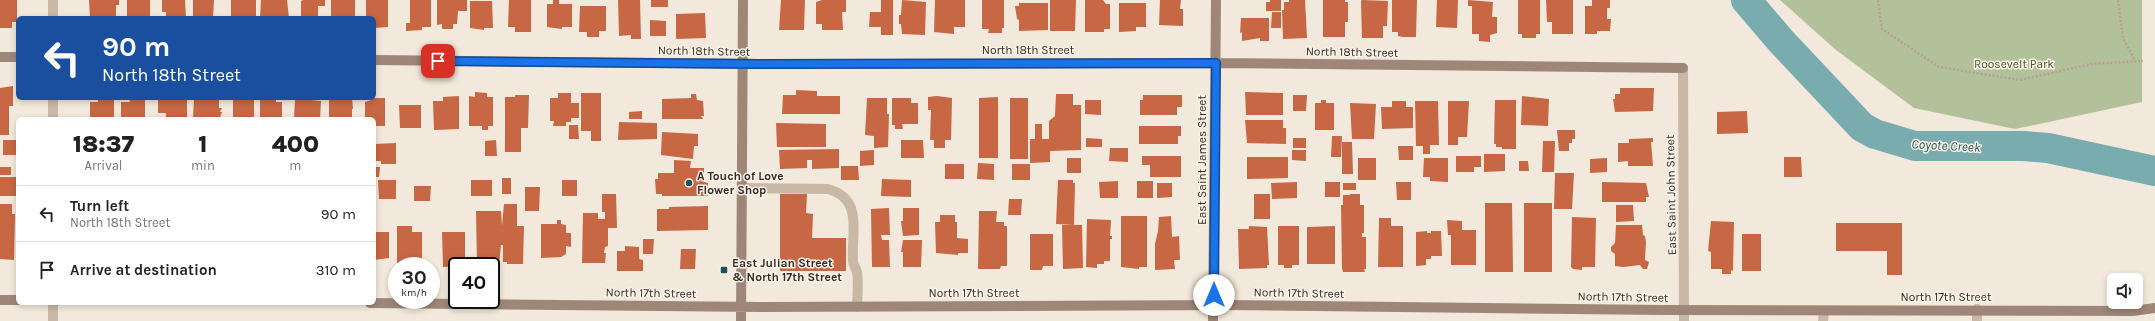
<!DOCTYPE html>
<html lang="en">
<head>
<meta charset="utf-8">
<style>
  body { margin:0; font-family:Karla,sans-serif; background:#f6f6f6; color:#222; height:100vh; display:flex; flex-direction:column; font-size:15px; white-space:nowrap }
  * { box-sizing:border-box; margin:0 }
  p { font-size:13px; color:#767676 }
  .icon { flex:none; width:22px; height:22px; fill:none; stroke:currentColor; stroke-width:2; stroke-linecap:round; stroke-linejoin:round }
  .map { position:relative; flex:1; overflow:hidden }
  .details { position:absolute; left:16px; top:117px; width:360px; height:188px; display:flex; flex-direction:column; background:#fff; border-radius:6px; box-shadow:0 2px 6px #0003 }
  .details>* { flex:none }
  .top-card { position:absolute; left:16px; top:16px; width:360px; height:84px; border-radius:6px; box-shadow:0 2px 6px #0003; background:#1a4fa0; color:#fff; overflow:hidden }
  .buttons { position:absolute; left:2107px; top:273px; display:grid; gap:8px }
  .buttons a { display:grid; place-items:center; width:36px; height:36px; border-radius:6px; background:#fff; box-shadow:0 2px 6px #0003; font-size:20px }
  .speed { position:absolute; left:388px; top:257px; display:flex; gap:8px; font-size:20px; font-weight:700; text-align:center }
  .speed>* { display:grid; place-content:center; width:52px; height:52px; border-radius:50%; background:#fff; box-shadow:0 2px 6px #0003; line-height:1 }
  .speed small { font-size:10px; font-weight:400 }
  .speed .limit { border:2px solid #111; border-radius:6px; background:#fff; color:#111 }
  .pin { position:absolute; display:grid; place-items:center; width:34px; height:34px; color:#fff; margin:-17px; border-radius:8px; box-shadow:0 2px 6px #0006 }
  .me { position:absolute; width:44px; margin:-22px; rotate:0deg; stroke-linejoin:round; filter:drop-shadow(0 0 3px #0008) }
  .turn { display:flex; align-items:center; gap:14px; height:84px; padding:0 20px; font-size:18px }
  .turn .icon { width:52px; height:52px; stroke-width:2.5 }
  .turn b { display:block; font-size:28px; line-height:34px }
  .eta { display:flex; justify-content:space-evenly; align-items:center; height:68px; text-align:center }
  .eta b { font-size:24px; font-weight:800; line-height:28px }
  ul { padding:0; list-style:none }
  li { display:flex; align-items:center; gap:12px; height:56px; padding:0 20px; border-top:1px solid #e0e0e0 }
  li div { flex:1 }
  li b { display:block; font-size:15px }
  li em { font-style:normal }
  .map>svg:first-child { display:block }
  .green { fill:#b3c19b }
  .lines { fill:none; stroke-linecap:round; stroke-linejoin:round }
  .river { stroke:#79acaf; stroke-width:30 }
  .building { fill:#c76743 }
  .path { stroke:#b6a291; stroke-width:2.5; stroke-dasharray:2 2; stroke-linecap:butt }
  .lane { stroke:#cab8a6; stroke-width:10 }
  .street { stroke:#cab8a6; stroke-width:10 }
  .secondary { stroke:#9e8778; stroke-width:10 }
  .route-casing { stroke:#114b97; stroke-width:10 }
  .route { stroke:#1a73e8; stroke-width:7 }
  .poi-dot { fill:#1c5358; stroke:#faf2e7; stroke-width:1.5 }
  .labels { text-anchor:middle; stroke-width:3; stroke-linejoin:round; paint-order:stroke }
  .street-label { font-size:12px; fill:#362c27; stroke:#faf2e7 }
  .park-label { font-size:12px; fill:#44552b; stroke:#faf2e7 }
  .poi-label { font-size:12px; font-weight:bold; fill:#362c27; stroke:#faf2e7; text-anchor:start }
  .water-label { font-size:13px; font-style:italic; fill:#1c5358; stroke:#faf2e7 }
</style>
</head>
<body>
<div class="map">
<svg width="2155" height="321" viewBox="0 0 2155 321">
  <rect width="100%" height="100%" fill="#f2e8db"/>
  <path class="green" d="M1780 0H2142V102L2015 129 1914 108 1836 50Z"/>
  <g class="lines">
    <path class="river" d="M1746 0 1781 41 1862 127 1875 134 1915 146H2023L2048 148 2155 171"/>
  </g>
  <path class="building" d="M0 0H17V22H12V28H0Z
    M89 0H119V5H116V18H90Z
    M127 0H150V18H127Z
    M162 0H185L186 18H166V12H162Z
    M193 0H214L213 18H193Z
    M231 0H256V18H231Z
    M261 0H287L289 18H260Z
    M303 0H325V6H318V18H301V1Z
    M331 0H355V18L331 17Z
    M366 0H388V27L374 28V18H366Z
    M410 0H431V27H422V30L406 31V23H410Z
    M437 0H467V11H458L457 24H453V29H442V24L437 25Z
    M509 0H531V32H515V27H508Z
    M553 0H559V4H572V27H562V29L547 27V4H553Z
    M618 0H640L641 39H631V35L619 36Z
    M651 0H668V7H651Z
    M781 0H805L804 30H779Z
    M822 0H846V12H842L843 30H822V24H816V2Z
    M881 0H893V35H881V27H869L870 12H881Z
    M902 0 926 2 925 35 902 34 901 24H899V15H901Z
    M935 0H965V27H954V34L934 32Z
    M982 0H1004V28H1002V33H988L989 29H982Z
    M1050 0H1076L1075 31H1050Z
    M1085 0H1103L1106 4H1110V29H1104V32H1085Z
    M1160 0H1181L1180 9H1183V26L1159 25Z
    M1270 0H1281V11H1266V2H1270Z
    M1289 0H1305L1307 38 1283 39 1282 10H1284V2H1289Z
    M1323 0H1345V2H1348V22H1345V37H1323Z
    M1362 0 1388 1 1387 26H1383V38H1362L1361 1Z
    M1392 0H1417L1416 37H1403L1398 36V32H1392Z
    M1437 0H1458L1457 28 1436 27Z
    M1468 0 1493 2 1492 17H1497V33L1490 35V42L1479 41V34H1472V6H1468Z
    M1518 0H1540V34H1536V38H1522V34H1518Z
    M1546 0H1573V34H1552V22H1547Z
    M1592 0H1610V8H1607V19H1611L1610 31H1597V34H1585V6H1592Z
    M470 1H492L493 28H484V30L470 28Z
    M1019 3H1048V30L1019 31V20L1017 19 1015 6H1019Z
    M1119 3H1146V27H1136V31L1119 32Z
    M580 6H606V31H599V37H587V32H579Z
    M1272 12H1281V28H1271Z
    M705 13 706 38 676 39V14Z
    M1241 18H1269V41H1260V38L1242 41V32L1240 33Z
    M650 20 666 21V36H650Z
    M13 86V106H9V135H0V88Z
    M1620 88H1654L1653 111 1615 112 1613 99H1615V94H1620Z
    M796 90 817 91V96H840V114H782L783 95H796Z
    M475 92 487 93V97H493V126H488V130H482V126H469V96L475 97Z
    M1245 92 1283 93V115H1246Z
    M558 93H571V103H579V118H571V122H566V126H553L554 121H550V98H558Z
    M581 93H601V141H591V131H581Z
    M691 94H696L697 100 703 101 704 116H701L703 119H662V99L691 98Z
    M1056 94H1073V105H1081V150L1050 151V162L1030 163V139H1035V124H1042V139H1049V121L1055 116Z
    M515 95H529L528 128H521V152H505V97H515Z
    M1143 95H1182V107H1177V115H1140V100H1143Z
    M1293 95H1307L1306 111H1293Z
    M459 96V129L434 130 433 101H443V97Z
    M937 96 952 98 951 140H945V148H934V140H930L931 110H928V97Z
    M1522 96 1549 99 1548 126 1521 125Z
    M998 97V158H979V98Z
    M98 98H114V119H90V102H98Z
    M129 98H145V119H121V102H130Z
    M158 98H187V119H166V113H158Z
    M194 98H219V108H222L220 112H222L220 117H222V119H193Z
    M233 98H254V119H233Z
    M260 98H276V102H282V119H260Z
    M295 98H311V100L321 101 320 119H294Z
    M329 98H352L353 109H352V119H329Z
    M371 98H385V126H374V119H365V102L371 100Z
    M867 98H887V114H889L888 147 874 148V136L865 135Z
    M892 98H911V103H918V124H902L903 129H895V125H892Z
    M1010 98H1028V159H1010Z
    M1085 100H1101V115L1085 114Z
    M1321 100H1326V103H1334V130H1315V103H1321Z
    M1495 100H1516V149H1502V147H1496V144H1494Z
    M1392 101H1406V107H1413V128L1382 129 1381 107H1392Z
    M1415 101H1438L1439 145H1430V154H1423V146H1416Z
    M1448 101H1469L1467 137H1458V145H1448Z
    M1350 103 1376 104 1374 139H1352Z
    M399 105H421V128H400Z
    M642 111V119H629V112Z
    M1747 111 1748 133 1717 134V112Z
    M1245 120H1283V128H1286V144L1247 143Z
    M619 122 657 123V139L618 140Z
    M776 123 826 124V147H777Z
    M569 125H578L579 139H569Z
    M1139 126H1181V136H1178V144H1139Z
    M1557 130H1575V139H1572V143H1569V151H1559Z
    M662 132 698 134V146H694L693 159 661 155Z
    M1332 136H1342L1341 157H1331Z
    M1086 138 1102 139V147H1086Z
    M1293 138H1306V148H1293Z
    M1653 138V142H1651L1653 166H1628V161L1618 162V143H1629V139Z
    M3 140H18V155H3Z
    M496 140 497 156H485V141Z
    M901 140H923L924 158H901Z
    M1543 141H1555L1554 172H1542Z
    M1342 142H1352L1353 174H1342Z
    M396 143V164H381V161H374V144Z
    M1398 146H1413V160H1399Z
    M1110 148H1128V162L1109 161Z
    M839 149V168L812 169V160H807V168L780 169 779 150Z
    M874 150V165L860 166V151Z
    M1292 150H1306V161L1292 160Z
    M1484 154H1505V171L1484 172Z
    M1142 156H1181V177H1150V165H1142Z
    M1456 156H1481V167H1474V172H1456Z
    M1247 157H1288V178L1247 179Z
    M1784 157H1801L1802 177H1784Z
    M1067 158H1081V173H1067Z
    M1358 158H1376V180H1358Z
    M1424 158H1448V182L1430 181V177H1423Z
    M1607 158V172L1590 173V159Z
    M674 160 691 161 690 168H704V182L708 183V196H662V194H656L655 179H658V173H674Z
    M1519 161H1528L1529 171H1519Z
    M978 163 994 164V180L977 179Z
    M945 164H964V179H945Z
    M1012 164H1030V180H1012Z
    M841 166H858L859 180H841Z
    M0 167H11V175H0Z
    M374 167H380L379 177H374Z
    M1555 173H1574L1572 209H1554Z
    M0 177H18V196H0Z
    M502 178H511V194H502Z
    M882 179 911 180V197L881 196Z
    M378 180H396V199H379Z
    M471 180H492V196H471Z
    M562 180H577V196H562Z
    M1058 180H1073V183H1075L1074 225 1056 224Z
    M1118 181V198H1100L1099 182Z
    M1137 181H1153V198H1137Z
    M1297 182V198L1272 199 1271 183Z
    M1325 182H1340V197H1325Z
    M1396 182H1411V200H1397Z
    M1602 182 1646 183 1649 197H1646V202H1602Z
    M1157 183H1172V197L1157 198Z
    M1343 183H1356V190H1343Z
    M414 186H431L430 201H414Z
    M525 187H540L539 211H525Z
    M602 194H616L617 228H608V246L605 247 604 253H606L605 263H582L583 213H598V219H605V212H602Z
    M780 194H807L806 213 813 214 812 238H846V271H780Z
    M1254 194H1270V219H1254Z
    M1350 194H1360V205H1364V233H1362V237H1366V269H1364L1365 272H1343L1342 268 1341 205H1343V195H1350Z
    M1009 199H1022L1021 215H1008Z
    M1485 203H1512L1513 272H1485Z
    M1524 203H1552V272H1524Z
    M0 204H12V214H15L14 260 0 259Z
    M504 204H517V226H524L523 264H507V262H503V245H501L499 266H477L476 211H501L502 226Z
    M1616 205H1633L1634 221 1616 222Z
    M708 206V230L657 231V209H669V207Z
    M889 208 890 235H881L882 240H889L890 267H872L871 209Z
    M903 208H919V235L903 236 901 221H903Z
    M979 211H997L996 222H1004V226H1007V266H1001L1000 269H978Z
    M940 215H955V222H957V238L968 239V253H958V255L936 253 935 222H940Z
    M1121 216H1147V267H1139V269L1121 267Z
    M1171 216 1172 237 1179 236 1180 260H1174L1175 269 1155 270V244L1158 231 1159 217Z
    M1572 217 1596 218 1595 267H1582V270L1573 269 1571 267Z
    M1379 218H1391V226H1403V267H1378Z
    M1087 219 1111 220 1110 236H1112V239H1110V261H1104V264H1097V268L1086 267Z
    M557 220H561V224L566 225V233H571V247L566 246V254L561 257 541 258V224H557Z
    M1447 220 1462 221V230H1476V265H1451V235H1448Z
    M1711 221 1734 222 1733 271 1731 270V274H1722V269H1711V252L1708 251Z
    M1836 223H1902V275H1887V251H1836Z
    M1062 225H1082L1083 268 1063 269Z
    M1616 225H1642L1643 235 1645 236 1646 242 1645 260 1649 262 1647 269H1643L1640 265 1623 267 1615 266V254L1611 251V247L1615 243Z
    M397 226H412V232H422V263H412L413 266H397Z
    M1249 226 1267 227 1269 265H1267V268L1239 269 1238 229H1249Z
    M1278 226H1299V265H1292V268H1284V265H1278Z
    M1335 226V264H1307V227Z
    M1427 231V233H1431V231H1441L1442 256H1431V259H1426V265L1416 266V232Z
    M374 232H389V258L374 260Z
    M442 232H465V266L443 267Z
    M1030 234H1053V266H1043L1042 270H1030Z
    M1742 234H1761V271H1742Z
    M643 239H654L653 254H643Z
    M903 240H922L921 267H903V252H901Z
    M625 246 639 247V259L643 260V271H617V251H625Z
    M681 249H696L695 269H680Z"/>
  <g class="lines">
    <path class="path" d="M1878 0 1882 29 1939 67 2020 80 2091 64 2143 61
      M2118 0 2123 38 2135 61"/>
    <path class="lane" d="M742 188 828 189C864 199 851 233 853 261 853 265 856 268 857 272 859 283 857 296 857 307
      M1823 321 1824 311
      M1977 321V309"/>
    <path class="street" d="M53 18V0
      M1683 68 1684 321
      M53 98V119
      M53 321V303"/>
    <path class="secondary" d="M0 57H18
      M374 60 760 64 1215 63 1683 68
      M0 300H18
      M370 303 760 307 1228 305 1663 310 2133 311 2155 308
      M741 321 743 0
      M1213 321 1216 0"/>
  </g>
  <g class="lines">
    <g class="route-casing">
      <path id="route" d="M438 61 760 64 1216 63 1214 295"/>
    </g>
    <use href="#route" class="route"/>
  </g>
  <g class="poi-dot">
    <circle cx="689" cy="183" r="4"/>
    <rect x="720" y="266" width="8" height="8" rx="2"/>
  </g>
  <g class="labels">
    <g class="street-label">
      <text x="1028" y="54">North 18th Street</text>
      <text transform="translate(704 51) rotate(1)" y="4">North 18th Street</text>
      <text transform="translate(1352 52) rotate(1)" y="4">North 18th Street</text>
      <text transform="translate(1202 160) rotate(-90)" y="4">East Saint James Street</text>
      <text transform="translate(1671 195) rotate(-91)" y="4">East Saint John Street</text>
      <text transform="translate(651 293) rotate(1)" y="4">North 17th Street</text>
      <text x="974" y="297">North 17th Street</text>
      <text transform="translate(1299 293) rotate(1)" y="4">North 17th Street</text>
      <text transform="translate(1623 297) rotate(1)" y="4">North 17th Street</text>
      <text x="1946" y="301">North 17th Street</text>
    </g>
    <g class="park-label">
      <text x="2014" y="68">Roosevelt Park</text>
    </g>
    <g class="poi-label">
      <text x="697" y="180">A Touch of Love<tspan x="697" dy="14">Flower Shop</tspan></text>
      <text x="732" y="267">East Julian Street<tspan x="732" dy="14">&amp; North 17th Street</tspan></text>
    </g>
    <g class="water-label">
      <text transform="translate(1946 145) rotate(3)" y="5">Coyote Creek</text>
    </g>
  </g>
</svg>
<div class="buttons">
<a><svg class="icon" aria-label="sound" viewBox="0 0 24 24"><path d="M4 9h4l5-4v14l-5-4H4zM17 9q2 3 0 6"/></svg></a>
</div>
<div class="speed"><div>30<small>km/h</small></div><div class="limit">40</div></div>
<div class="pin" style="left:438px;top:61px;background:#d93025"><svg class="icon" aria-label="arrive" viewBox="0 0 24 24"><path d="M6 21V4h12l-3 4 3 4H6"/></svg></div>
<svg class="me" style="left:1214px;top:295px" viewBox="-20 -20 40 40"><circle r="19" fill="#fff"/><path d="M0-13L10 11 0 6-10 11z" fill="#1a73e8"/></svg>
<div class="top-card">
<div class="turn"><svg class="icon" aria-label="left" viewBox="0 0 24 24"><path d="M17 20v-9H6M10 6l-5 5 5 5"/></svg><div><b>90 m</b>North 18th Street</div></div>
</div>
<section class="details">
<div class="eta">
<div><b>18:37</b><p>Arrival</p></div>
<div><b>1</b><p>min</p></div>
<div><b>400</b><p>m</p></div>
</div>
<ul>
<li><svg class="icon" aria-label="left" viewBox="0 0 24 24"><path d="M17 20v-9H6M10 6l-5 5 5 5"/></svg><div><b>Turn left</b><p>North 18th Street</p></div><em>90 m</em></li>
<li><svg class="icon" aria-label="arrive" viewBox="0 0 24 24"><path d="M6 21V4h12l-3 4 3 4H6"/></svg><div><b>Arrive at destination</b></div><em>310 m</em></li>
</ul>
</section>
</div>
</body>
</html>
